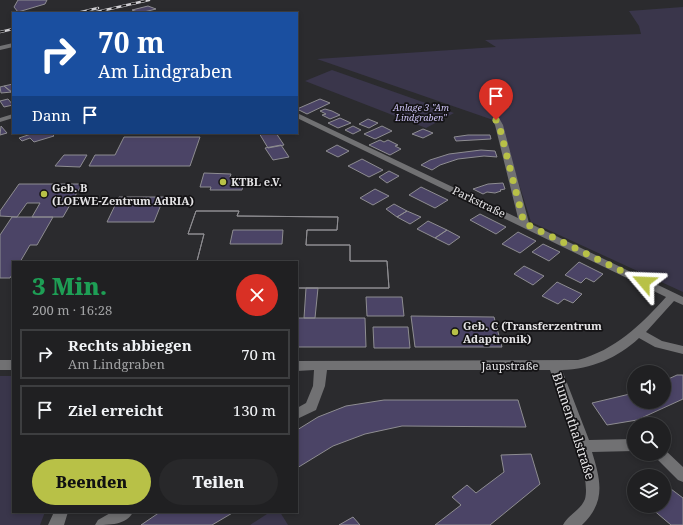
<!DOCTYPE html>
<html lang="de">
<head>
<meta charset="utf-8">
<style>
  body { margin:0; font-family:"Noto Serif",serif; background:#28282a; color:#f1f3f6; height:100vh; display:flex; flex-direction:column; font-size:15px; white-space:nowrap }
  * { box-sizing:border-box; margin:0 }
  p { font-size:13px; color:#a2a3a5 }
  .icon { flex:none; width:22px; height:22px; fill:none; stroke:currentColor; stroke-width:2; stroke-linecap:round; stroke-linejoin:round }
  .map { position:relative; flex:1; overflow:hidden }
  .drawer { position:absolute; left:12px; top:261px; width:286px; height:252px; display:flex; flex-direction:column; background:#202022; border-radius:0px; box-shadow:0 2px 6px #0003,0 0 0 1px #3d3e40 }
  .drawer>* { flex:none }
  .top-card { position:absolute; left:12px; top:12px; width:286px; height:122px; border-radius:0px; box-shadow:0 2px 6px #0003,0 0 0 1px #3d3e40; background:#1a4fa0; color:#fff; overflow:hidden }
  .tools { position:absolute; left:627px; top:365px; display:grid; gap:8px }
  .tools a { display:grid; place-items:center; width:44px; height:44px; border-radius:50%; background:#202022; box-shadow:0 2px 6px #0003,0 0 0 1px #3d3e40; font-size:20px }
  .pin { position:absolute; display:grid; place-items:center; width:34px; height:34px; color:#fff; margin:-41px -17px; border-radius:50% 50% 50% 0; rotate:-45deg; box-shadow:0 0 4px #0007 }
  .pin .icon { rotate:45deg }
  .me { position:absolute; width:44px; margin:-22px; rotate:296deg; stroke-linejoin:round; filter:drop-shadow(0 0 3px #0008) }
  .turn { display:flex; align-items:center; gap:14px; height:84px; padding:0 20px; font-size:18px }
  .turn .icon { width:52px; height:52px; stroke-width:2.5 }
  .turn b { display:block; font-size:28px; line-height:34px }
  .then { display:flex; align-items:center; height:38px; padding:0 20px; background:#0003; gap:8px; font-size:15px }
  .round { display:grid; place-items:center; flex:none; width:42px; height:42px; border-radius:21px; background:#28282a }
  .headline { display:flex; align-items:center; justify-content:space-between; height:68px; padding:0 20px }
  h1 { font-size:24px; font-weight:800; line-height:30px; color:#1e9e55 }
  .button { display:flex; gap:8px; margin-top:auto; padding:8px 20px }
  .button a { flex:1; height:46px; border-radius:24px; background:#b8c147; color:#111; font-size:16px; font-weight:800; line-height:46px; text-align:center }
  .button a+a { background:#28282a; color:#f1f3f6 }
  ul { padding:0; list-style:none }
  li { display:flex; align-items:center; gap:12px; height:50px; margin:0 8px 6px; padding:0 12px; border:2px solid #3d3e40; border-radius:0px }
  li div { flex:1 }
  li b { display:block; font-size:15px }
  li em { font-style:normal }
  .map>svg:first-child { display:block }
  .green { fill:#3a364b }
  .building { fill:#4b4466; stroke:#8e8d91; fill-rule:evenodd }
  .lines { fill:none; stroke-linecap:round; stroke-linejoin:round }
  .minor { fill:#717173; fill-rule:evenodd }
  .rail-casing { stroke:#d0cfd2; stroke-width:2.5 }
  .rail { stroke:#141315; stroke-width:1.5; stroke-dasharray:5; stroke-linecap:butt }
  .route { stroke:#b8c147; stroke-width:7; stroke-dasharray:0 12.6 }
  .poi-dot { fill:#b8c147; stroke:#141315; stroke-width:1.5 }
  .labels { text-anchor:middle; stroke-width:3.5; stroke-linejoin:round; paint-order:stroke }
  .far-park-label { font-size:9px; font-style:italic; fill:#cdc3f5; stroke:#141315 }
  .poi-label { font-size:11px; font-weight:bold; fill:#e5e4e6; stroke:#141315; text-anchor:start }
  .street-label { font-size:11px; fill:#e5e4e6; stroke:#141315 }
  .near-street-label { font-size:13px; fill:#e5e4e6; stroke:#141315 }
</style>
</head>
<body>
<div class="map">
<svg width="683" height="525" viewBox="0 0 683 525">
  <rect width="100%" height="100%" fill="#2b2b2e"/>
  <path class="green" d="M683 7V292L531 222 499 121H496L317 59 496 47 485 40 641 34 639 26 629 11Z
    M332 70 454 113 426 128 305 81Z
    M0 376H13V512H45L40 525H0Z
    M270 512H280L288 525H250Z"/>
  <path class="building" d="M18 0H47L45 4 18 12 14 7Z
    M148 6 156 9 140 13 132 10Z
    M13 84 12 93 4 86Z
    M4 86 12 92 1 93 0 87Z
    M8 99 13 105 4 107 0 101Z
    M320 99 330 103 307 114 297 109Z
    M325 109 332 111 340 115 330 119 322 115 326 114 320 111Z
    M340 118 351 123 338 128 328 123Z
    M368 119 378 123 369 128 359 124Z
    M1 126 7 133 0 135Z
    M353 126 361 130 353 134 345 130Z
    M382 126 392 131 375 139 364 134Z
    M423 129 433 133 423 138 412 134Z
    M34 133H51L54 136 34 142 30 138 22 141 19 138Z
    M259 133H276L284 145 268 148Z
    M468 135H490L491 139 456 141 454 137Z
    M124 137H200L190 166H89L95 155H115Z
    M380 140 384 142 388 140 398 145 395 146 401 149 390 155 369 145Z
    M281 145 289 157 273 160 265 148Z
    M337 145 349 151 338 157 326 151Z
    M481 150 495 151 497 157 484 156 458 159 440 165 432 170 421 165 430 160 449 154Z
    M64 155H87L80 167 55 166Z
    M362 159 383 170 369 177 348 166Z
    M389 171 399 176 387 183 379 177Z
    M204 173 231 174 230 177H245L242 190H210L211 187H200Z
    M503 183 505 189 500 190 501 191 495 193 487 192 483 194 473 189 488 184Z
    M19 184H82L63 217H32L40 203H27L17 217 0 216V211Z
    M421 187 448 200 435 208 409 195Z
    M375 189 389 196 373 205 360 198Z
    M119 197H164L154 222H107Z
    M394 204 407 211 397 217 386 209Z
    M196 211H239L237 216 338 217 337 230H307L306 245H350V261H387L389 288H297V262H177L197 261 204 234H188ZM233 230H283L282 244H230Z
    M196 211H239L237 216 338 217 337 230H307L306 245H350V261H387L389 288H297V262H177L197 261 204 234H188Z
    M407 211 421 217 410 224 397 217Z
    M480 214 506 227 496 234 470 220Z
    M12 217H53L37 245H30L20 262H13V273L10 278H0V235Z
    M428 221 447 230 435 238 417 229Z
    M447 230 460 237 449 245 435 238Z
    M518 232 536 241 520 253 502 244Z
    M543 244 560 252 549 261 532 252Z
    M579 262 603 274 594 282 586 278 581 283 565 275Z
    M524 266 544 276 533 285 514 274Z
    M557 282 582 294 573 303 564 299 558 304 542 296Z
    M306 288H318L315 318H304Z
    M366 297H402L404 316H367Z
    M411 316 494 317 502 347H415Z
    M297 318H365L366 347H297Z
    M373 327H408L410 348H374Z
    M677 375H683V399L637 420 607 425 592 403 634 393V402H664V381Z
    M384 400H518L526 427 402 426 365 434 333 446 297 468V430L318 417 346 406Z
    M531 454 540 484 490 525H435L461 505 452 497 467 485 476 493 504 472 501 455Z
    M671 489 683 498V525H671L651 508 653 506H664V496Z
    M160 512H234L212 525H141Z
    M353 517 360 525H339Z"/>
  <g class="lines">
    <path class="minor" d="M13 43V47L0 50V46Z
      M297 113 518 218 495 125 492 120 499 118 503 125 529 223 683 297V305L674 301 646 332 662 341 683 346V354L655 347 639 338C618 358 591 369 562 370L589 440 634 439V451L592 452C601 481 606 502 582 525H563C568 515 581 510 585 499 592 472 560 398 550 370H327L325 386 316 410 297 419V408L306 403 313 386 314 370 297 371V361L578 360C615 350 641 325 666 297L297 118Z
      M13 114V118L0 122V118Z
      M0 360H13V370H0Z
      M664 449 683 467V482L678 480 656 458 654 454H664Z
      M54 512H68L64 525H48Z
      M112 512H133C127 525 109 525 95 525L98 520Z"/>
    <g class="rail-casing">
      <path id="rail" d="M77 13 98 8
        M92 13 149 0
        M0 32 13 29"/>
    </g>
    <use href="#rail" class="rail"/>
  </g>
  <g class="lines">
    <path class="route" d="M496 120 499 125 524 223 644 282"/>
  </g>
  <g class="poi-dot">
    <circle cx="223" cy="182" r="4"/>
    <circle cx="44" cy="194" r="4"/>
    <circle cx="455" cy="332" r="4"/>
  </g>
  <g class="labels">
    <g class="far-park-label">
      <text x="421" y="111">Anlage 3 "Am<tspan x="421" dy="10">Lindgraben"</tspan></text>
    </g>
    <g class="poi-label">
      <text x="231" y="186">KTBL e.V.</text>
      <text x="52" y="192">Geb. B<tspan x="52" dy="13">(LOEWE-Zentrum AdRIA)</tspan></text>
      <text x="463" y="330">Geb. C (Transferzentrum<tspan x="463" dy="13">Adaptronik)</tspan></text>
    </g>
    <g class="street-label">
      <text transform="translate(479 202) rotate(26)" y="4">Parkstraße</text>
      <text x="510" y="370">Jaupstraße</text>
    </g>
    <g class="near-street-label">
      <text transform="translate(574 426) rotate(72)" y="5">Blumenthalstraße</text>
    </g>
  </g>
</svg>
<div class="tools">
<a><svg class="icon" aria-label="sound" viewBox="0 0 24 24"><path d="M4 9h4l5-4v14l-5-4H4zM17 9q2 3 0 6"/></svg></a>
<a><svg class="icon" aria-label="search" viewBox="0 0 24 24"><circle cx="10" cy="10" r="6"/><path d="M15 15l6 6"/></svg></a>
<a><svg class="icon" aria-label="layers" viewBox="0 0 24 24"><path d="M12 4l9 5-9 5-9-5zM3 14l9 5 9-5"/></svg></a>
</div>
<div class="pin" style="left:496px;top:120px;background:#d93025"><svg class="icon" aria-label="arrive" viewBox="0 0 24 24"><path d="M6 21V4h12l-3 4 3 4H6"/></svg></div>
<svg class="me" style="left:644px;top:282px" viewBox="-20 -20 40 40"><path d="M0-17L14 15 0 8-14 15z" fill="#b8c147" stroke="#fff" stroke-width="4"/></svg>
<div class="top-card">
<div class="turn"><svg class="icon" aria-label="right" viewBox="0 0 24 24"><path d="M7 20v-9h11M14 6l5 5-5 5"/></svg><div><b>70 m</b>Am Lindgraben</div></div>
<div class="then">Dann<svg class="icon" aria-label="arrive" viewBox="0 0 24 24"><path d="M6 21V4h12l-3 4 3 4H6"/></svg></div>
</div>
<section class="drawer">
<div class="headline"><div><h1>3 Min.</h1><p>200 m · 16:28</p></div><a class="round" style="background:#d93025;color:#fff"><svg class="icon" aria-label="close" viewBox="0 0 24 24"><path d="M6 6l12 12M18 6L6 18"/></svg></a></div>
<ul>
<li><svg class="icon" aria-label="right" viewBox="0 0 24 24"><path d="M7 20v-9h11M14 6l5 5-5 5"/></svg><div><b>Rechts abbiegen</b><p>Am Lindgraben</p></div><em>70 m</em></li>
<li><svg class="icon" aria-label="arrive" viewBox="0 0 24 24"><path d="M6 21V4h12l-3 4 3 4H6"/></svg><div><b>Ziel erreicht</b></div><em>130 m</em></li>
</ul>
<div class="button"><a>Beenden</a><a>Teilen</a></div>
</section>
</div>
</body>
</html>
